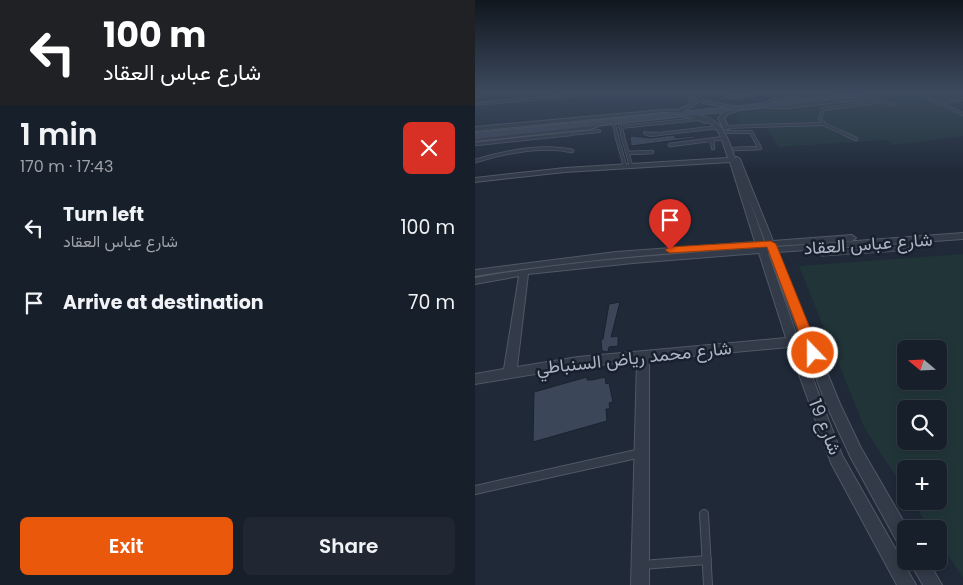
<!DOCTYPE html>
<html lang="en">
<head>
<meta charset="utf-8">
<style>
  body { margin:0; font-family:Poppins,Vazirmatn,sans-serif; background:#202732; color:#f1f3f6; height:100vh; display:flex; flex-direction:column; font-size:19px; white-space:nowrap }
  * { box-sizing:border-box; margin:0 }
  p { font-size:16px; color:#9ea2a8 }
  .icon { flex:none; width:28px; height:28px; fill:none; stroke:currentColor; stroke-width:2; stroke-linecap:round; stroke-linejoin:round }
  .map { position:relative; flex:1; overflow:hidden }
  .side { display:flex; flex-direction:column; background:#171f2a; width:475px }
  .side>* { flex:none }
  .hud { background:#202124; color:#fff; overflow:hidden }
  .needle { width:32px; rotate:289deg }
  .buttons { position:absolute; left:422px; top:340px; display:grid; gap:10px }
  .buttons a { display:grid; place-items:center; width:50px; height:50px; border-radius:8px; background:#171f2a; box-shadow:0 2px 8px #0003,0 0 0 1px #363d47; font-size:25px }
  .pin { position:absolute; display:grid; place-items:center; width:42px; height:42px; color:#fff; margin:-51px -21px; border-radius:50% 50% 50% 0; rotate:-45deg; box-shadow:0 0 5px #0007 }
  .pin .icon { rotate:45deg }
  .me { position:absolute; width:55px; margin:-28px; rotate:338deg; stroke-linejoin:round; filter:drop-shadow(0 0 4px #0008) }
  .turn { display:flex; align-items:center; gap:18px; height:105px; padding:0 20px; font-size:22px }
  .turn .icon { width:65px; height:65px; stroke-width:2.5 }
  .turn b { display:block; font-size:35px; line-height:42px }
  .round { display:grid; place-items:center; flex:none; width:52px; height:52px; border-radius:8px; background:#202732 }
  .summary { display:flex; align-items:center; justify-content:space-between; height:85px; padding:0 20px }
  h1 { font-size:30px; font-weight:600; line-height:38px }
  .cta { display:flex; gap:10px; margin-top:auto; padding:10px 20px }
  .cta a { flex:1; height:58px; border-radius:8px; background:#ea580c; color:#fff; font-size:20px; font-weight:600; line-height:58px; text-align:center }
  .cta a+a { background:#202732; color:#f1f3f6 }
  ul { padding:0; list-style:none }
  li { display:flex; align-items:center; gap:15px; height:75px; padding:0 20px }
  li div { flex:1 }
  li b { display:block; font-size:19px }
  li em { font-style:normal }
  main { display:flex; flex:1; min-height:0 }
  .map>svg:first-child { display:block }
  .green { fill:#213539; fill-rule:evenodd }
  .building { fill:#3b4658; stroke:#1a222f }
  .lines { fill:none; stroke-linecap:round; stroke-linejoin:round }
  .lane-far3-casing { stroke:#505866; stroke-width:4 }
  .lane-far2-casing { stroke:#505866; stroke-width:4.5 }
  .lane-far1-casing { stroke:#505866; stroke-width:5 }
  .lane-casing { stroke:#505866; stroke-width:10 }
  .street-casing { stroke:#505866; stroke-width:2 }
  .secondary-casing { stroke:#505866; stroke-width:2 }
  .lane-far3 { stroke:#333b48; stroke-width:2.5 }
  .lane-far2 { stroke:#333b48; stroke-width:3 }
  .lane-far1 { stroke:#333b48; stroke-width:4 }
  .lane { stroke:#333b48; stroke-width:8 }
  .street { fill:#333b48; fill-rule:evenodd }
  .secondary { fill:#40495c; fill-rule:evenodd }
  .route { fill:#ea580c; stroke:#983908 }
  .labels { text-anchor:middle; stroke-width:5; stroke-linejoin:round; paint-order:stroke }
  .street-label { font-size:18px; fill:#adb5c5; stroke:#18202d }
</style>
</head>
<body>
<main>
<section class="side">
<div class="hud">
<div class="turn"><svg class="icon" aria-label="left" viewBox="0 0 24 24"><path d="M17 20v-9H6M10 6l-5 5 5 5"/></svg><div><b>100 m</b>شارع عباس العقاد</div></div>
</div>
<div class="summary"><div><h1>1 min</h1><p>170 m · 17:43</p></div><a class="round" style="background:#d93025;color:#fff"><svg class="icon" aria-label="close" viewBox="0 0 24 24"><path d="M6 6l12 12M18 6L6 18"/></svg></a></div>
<ul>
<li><svg class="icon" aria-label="left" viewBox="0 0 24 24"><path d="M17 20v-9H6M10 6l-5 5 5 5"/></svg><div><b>Turn left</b><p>شارع عباس العقاد</p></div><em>100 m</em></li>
<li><svg class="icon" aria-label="arrive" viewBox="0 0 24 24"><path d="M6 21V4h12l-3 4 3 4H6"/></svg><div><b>Arrive at destination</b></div><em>70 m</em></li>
</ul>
<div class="cta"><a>Exit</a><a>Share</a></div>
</section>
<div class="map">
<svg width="488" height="585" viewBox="0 0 488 585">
  <rect width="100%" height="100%" fill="#1f2938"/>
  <path class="green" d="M443 95 488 116V136L417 145 411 140 303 147 291 126 267 127 260 113Z
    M488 254V578L464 542V529H455L437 501H464V469H431V492L390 429 324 266ZM431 349H464V381H431ZM431 409H464V441H431Z"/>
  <path class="building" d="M246 92H278L279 98 255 101Z
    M199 135 201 138 219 136 220 138 156 146 155 138 157 136 175 138Z
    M145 302 136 337 143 336V346L134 347 133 352 127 351 126 340 128 339 134 304Z
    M112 377V380H117L130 377 131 384 134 383 138 402 134 403 135 409H131L132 421 58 442 59 392Z"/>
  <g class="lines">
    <g class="lane-far3-casing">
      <path id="lane-far3" d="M318 92 326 97
        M482 92 488 94
        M443 93 488 114
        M464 103 488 99
        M138 122 142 135
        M145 125 148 135
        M145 127 224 119 230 122
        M250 127 348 124
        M253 132H276L278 135
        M170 133 175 135 244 127
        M83 135 124 131
        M373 135 350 125 345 119 348 109 408 101 418 105"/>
    </g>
    <g class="lane-far2-casing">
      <path id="lane-far2" d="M141 134 150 166
        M147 134 156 166
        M173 134H183
        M370 134 381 139
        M237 140 238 148
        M0 144 95 134
        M195 145 249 138
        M259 149 285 148 277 134
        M153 153 177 152
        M0 161C30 152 66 144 97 151"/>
    </g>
    <g class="lane-far1-casing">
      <path id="lane-far1" d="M332 248 347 254 425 249 434 245 435 240"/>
    </g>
    <g class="lane-casing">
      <path id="lane" d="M0 490 166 453
        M229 514 233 585
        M167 565 232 560"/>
    </g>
    <g class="street-casing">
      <path id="street" d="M124 92H147L0 105V103Z
        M208 92H213L222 103 207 113 189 112 0 131V127L189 110H204L217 103Z
        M215 92H220L230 101 263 107 261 108 227 103Z
        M358 92H377L299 101 290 105 288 104 298 99Z
        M430 92H448L314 108H293L291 107Z
        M260 109 262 111 253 114 249 118 254 129 249 130 243 118 249 112Z
        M207 113C245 116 248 125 260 158L262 157 265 159 298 241 377 235 381 238 377 241 300 246 301 247 488 233V239L303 252 365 404 386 448 433 529H431V549L425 547 376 458 351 404 294 253H293L324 342 367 455 441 585H422L356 463 314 347 174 360V585H156L162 361 103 367 0 384V374L29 369 44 276 0 284V278C93 261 188 255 282 248V247C187 253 94 261 0 276V270L141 252 280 242 255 162 90 172 0 182V178L90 168 253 158C242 123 242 122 205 116ZM272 193 290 241H289ZM284 253 311 338 103 357 42 367 53 274 158 263Z
        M126 121 128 122V124L117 129 0 141V137L116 125Z
        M434 561H453L467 585H448Z"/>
    </g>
    <g class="secondary-casing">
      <path id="secondary" d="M403 92H430L0 139V133Z"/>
    </g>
    <use href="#lane-far3" class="lane-far3"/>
    <use href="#lane-far2" class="lane-far2"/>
    <use href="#lane-far1" class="lane-far1"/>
    <use href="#lane" class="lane"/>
    <use href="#street" class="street"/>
    <use href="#secondary" class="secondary"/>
  </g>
  <linearGradient id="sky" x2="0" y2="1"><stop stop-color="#11171f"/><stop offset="0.53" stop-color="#3c495e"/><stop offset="1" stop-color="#3c495e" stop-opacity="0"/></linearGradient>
  <rect width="488" height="174" fill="url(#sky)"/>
  <path class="route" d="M296 241 301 244 345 353 343 356 338 358 332 353 292 247 195 253 190 250 195 247Z"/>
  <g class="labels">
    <g class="street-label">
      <text transform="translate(393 244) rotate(-4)" y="6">شارع عباس العقاد</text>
      <text transform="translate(159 358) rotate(-6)" y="6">شارع محمد رياض السنباطي</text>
      <text transform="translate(350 427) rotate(68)" y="6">شارع 19</text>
    </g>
  </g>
</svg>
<div class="buttons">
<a><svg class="needle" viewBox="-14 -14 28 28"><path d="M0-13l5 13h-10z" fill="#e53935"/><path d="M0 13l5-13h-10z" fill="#9ea2a8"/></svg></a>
<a><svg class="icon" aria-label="search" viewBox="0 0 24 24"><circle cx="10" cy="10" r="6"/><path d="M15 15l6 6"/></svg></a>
<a>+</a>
<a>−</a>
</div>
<div class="pin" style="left:195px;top:250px;background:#d93025"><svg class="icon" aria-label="arrive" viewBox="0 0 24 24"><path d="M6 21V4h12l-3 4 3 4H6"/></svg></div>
<svg class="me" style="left:338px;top:353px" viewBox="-20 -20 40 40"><circle r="17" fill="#ea580c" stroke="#fff" stroke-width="3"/><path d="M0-11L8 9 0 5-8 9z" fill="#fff"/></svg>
</div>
</main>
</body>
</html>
